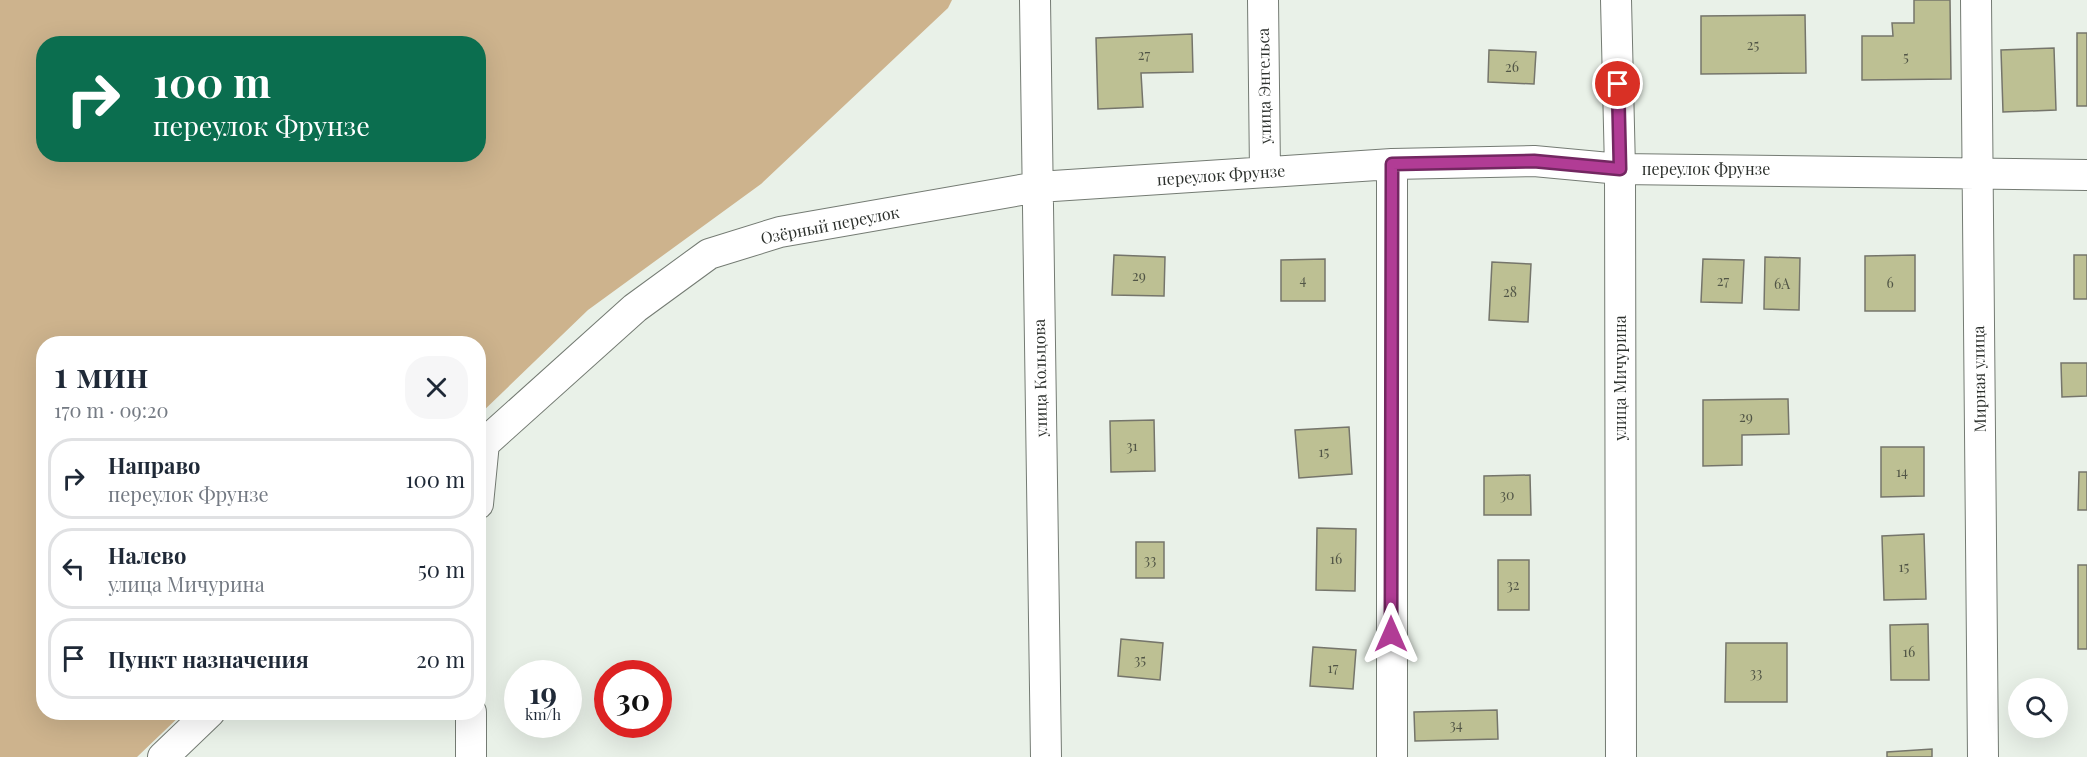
<!DOCTYPE html>
<html lang="ru">
<head>
<meta charset="utf-8">
<style>
  body { margin:0; font-family:"Playfair Display",serif; background:#f6f6f7; color:#1f2937; height:100vh; display:flex; flex-direction:column; font-size:22px; white-space:nowrap }
  * { box-sizing:border-box; margin:0 }
  p { font-size:20px; color:#747a83 }
  .icon { flex:none; width:33px; height:33px; fill:none; stroke:currentColor; stroke-width:2; stroke-linecap:round; stroke-linejoin:round }
  .map { position:relative; flex:1; overflow:hidden }
  .side { position:absolute; left:36px; top:336px; width:450px; height:384px; display:flex; flex-direction:column; background:#fff; border-radius:24px; box-shadow:0 6px 24px #0002 }
  .side>* { flex:none }
  .guide { position:absolute; left:36px; top:36px; width:450px; height:126px; border-radius:24px; box-shadow:0 6px 24px #0002; background:#0b6e4f; color:#fff; overflow:hidden }
  .controls { position:absolute; left:2008px; top:678px; display:grid; gap:12px }
  .controls a { display:grid; place-items:center; width:60px; height:60px; border-radius:50%; background:#fff; box-shadow:0 6px 24px #0002; font-size:30px }
  .speed { position:absolute; left:504px; top:660px; display:flex; gap:12px; font-size:30px; font-weight:700; text-align:center }
  .speed>* { display:grid; place-content:center; width:78px; height:78px; border-radius:50%; background:#fff; box-shadow:0 6px 24px #0002; line-height:1 }
  .speed small { font-size:15px; font-weight:400 }
  .speed .limit { border:9px solid #d22; background:#fff; color:#111 }
  .pin { position:absolute; display:grid; place-items:center; width:51px; height:51px; color:#fff; margin:-26px; border:3px solid #fff; border-radius:50%; box-shadow:0 2px 6px #0007 }
  .me { position:absolute; width:66px; margin:-33px; rotate:0deg; stroke-linejoin:round; filter:drop-shadow(0 0 4px #0008) }
  .turn { display:flex; align-items:center; gap:21px; height:126px; padding:0 18px; font-size:27px }
  .turn .icon { width:78px; height:78px; stroke-width:2.5 }
  .turn b { display:block; font-size:42px; line-height:51px }
  .round { display:grid; place-items:center; flex:none; width:63px; height:63px; border-radius:24px; background:#f6f6f7 }
  .head { display:flex; align-items:center; justify-content:space-between; height:102px; padding:0 18px }
  h1 { font-size:36px; font-weight:600; line-height:45px }
  ul { padding:0; list-style:none }
  li { display:flex; align-items:center; gap:18px; height:81px; margin:0 12px 9px; padding:0 6px; border:3px solid #e0e1e3; border-radius:24px }
  li div { flex:1 }
  li b { display:block; font-size:22px }
  li em { font-style:normal }
  .map>svg:first-child { display:block }
  .forest { fill:#cdb38d; fill-rule:evenodd }
  .building { fill:#bdc093; stroke:#75756b; stroke-width:1.5 }
  .lines { fill:none; stroke-linecap:round; stroke-linejoin:round }
  .minor-casing { stroke:#747b73; stroke-width:32 }
  .minor { stroke:#fff; stroke-width:30 }
  .route-casing { stroke:#732761; stroke-width:15 }
  .route { stroke:#b13c95; stroke-width:10 }
  .labels { text-anchor:middle; stroke-width:6; stroke-linejoin:round; paint-order:stroke }
  .number-label { font-size:14px; fill:#515546 }
  .street-label { font-size:16px; fill:#2d312d; stroke:#fff }
</style>
</head>
<body>
<div class="map">
<svg width="2087" height="757" viewBox="0 0 2087 757">
  <rect width="100%" height="100%" fill="#e9f1e8"/>
  <path class="forest" d="M0 0H952L948 8 761 184 588 310 479 415 478 344H44V712L183 713 137 757H0ZM44 44H478V154H44Z"/>
  <path class="building" d="M1914 0H1950L1951 79 1862 80V36H1893L1892 23H1914Z
    M1805 15 1806 73 1701 74V16Z
    M2077 33H2087V106H2077Z
    M1192 34 1193 72 1141 73 1143 107 1098 109 1096 38Z
    M2054 48 2056 110 2003 112 2001 50Z
    M1489 50 1536 52 1534 84 1488 82Z
    M1114 255 1165 257 1164 296 1112 295Z
    M1915 255V311H1865V256Z
    M2074 255H2087V299H2074Z
    M1765 257 1800 258 1799 310 1764 309Z
    M1325 259V301H1281V260Z
    M1703 259 1744 260 1742 303 1701 302Z
    M1492 262 1531 264 1528 322 1489 320Z
    M2061 363H2087V396L2062 397Z
    M1788 399 1789 434 1742 435V465L1703 466V400Z
    M1154 420 1155 471 1111 472 1110 421Z
    M1349 427 1352 474 1299 478 1295 430Z
    M1881 447H1924V496L1881 497Z
    M2079 472H2087V510H2078Z
    M1530 475 1531 515H1484V476Z
    M1317 528 1356 529 1355 591 1316 590Z
    M1924 534 1926 599 1884 600 1882 536Z
    M1136 542H1164V578H1136Z
    M1498 560H1529V610H1498Z
    M2078 565H2087V649H2078Z
    M1928 624 1929 680H1891L1890 625Z
    M1121 639 1163 643 1160 680 1118 676Z
    M1726 643H1787V702H1725Z
    M1313 647 1356 650 1353 689 1310 686Z
    M1497 710 1498 739 1415 741 1414 712Z
    M1932 749V757H1887V752Z"/>
  <g class="lines">
    <g class="minor-casing">
      <path id="minor" d="M1035 0 1046 757
        M1263 0 1265 172
        M1616 0 1620 169 1621 757
        M1976 0 1983 757
        M478 449 635 308 709 254 780 232 1038 187 1392 164 1534 161 1620 169 2087 175
        M478 504 484 443
        M471 712V757
        M163 757 210 712
        M1392 757V164"/>
    </g>
    <use href="#minor" class="minor"/>
  </g>
  <g class="lines">
    <g class="route-casing">
      <path id="route" d="M1391 634 1392 164 1534 161 1620 169 1618 84"/>
    </g>
    <use href="#route" class="route"/>
  </g>
  <g class="labels">
    <g class="number-label">
      <text x="1753" y="50">25</text>
      <text x="1144" y="60">27</text>
      <text x="1906" y="62">5</text>
      <text x="1512" y="72">26</text>
      <text x="1139" y="281">29</text>
      <text x="1303" y="285">4</text>
      <text x="1723" y="286">27</text>
      <text x="1890" y="288">6</text>
      <text x="1782" y="289">6А</text>
      <text x="1510" y="297">28</text>
      <text x="1746" y="422">29</text>
      <text x="1132" y="451">31</text>
      <text x="1324" y="457">15</text>
      <text x="1902" y="477">14</text>
      <text x="1507" y="500">30</text>
      <text x="1336" y="564">16</text>
      <text x="1150" y="565">33</text>
      <text x="1904" y="572">15</text>
      <text x="1513" y="590">32</text>
      <text x="1909" y="657">16</text>
      <text x="1140" y="665">35</text>
      <text x="1333" y="673">17</text>
      <text x="1756" y="678">33</text>
      <text x="1456" y="730">34</text>
    </g>
    <g class="street-label">
      <text transform="translate(1264 86) rotate(-91)" y="6">улица Энгельса</text>
      <text x="1706" y="175">переулок Фрунзе</text>
      <text transform="translate(1221 175) rotate(-4)" y="6">переулок Фрунзе</text>
      <text transform="translate(830 225) rotate(-11)" y="6">Озёрный переулок</text>
      <text transform="translate(1040 378) rotate(-91)" y="6">улица Кольцова</text>
      <text transform="translate(1620 378) rotate(-90)" y="6">улица Мичурина</text>
      <text transform="translate(1979 379) rotate(-91)" y="6">Мирная улица</text>
    </g>
  </g>
</svg>
<div class="controls">
<a><svg class="icon" aria-label="search" viewBox="0 0 24 24"><circle cx="10" cy="10" r="6"/><path d="M15 15l6 6"/></svg></a>
</div>
<div class="speed"><div>19<small>km/h</small></div><div class="limit">30</div></div>
<div class="pin" style="left:1618px;top:84px;background:#d93025"><svg class="icon" aria-label="arrive" viewBox="0 0 24 24"><path d="M6 21V4h12l-3 4 3 4H6"/></svg></div>
<svg class="me" style="left:1391px;top:634px" viewBox="-20 -20 40 40"><path d="M0-17L14 15 0 8-14 15z" fill="#b13c95" stroke="#fff" stroke-width="4"/></svg>
<div class="guide">
<div class="turn"><svg class="icon" aria-label="right" viewBox="0 0 24 24"><path d="M7 20v-9h11M14 6l5 5-5 5"/></svg><div><b>100 m</b>переулок Фрунзе</div></div>
</div>
<section class="side">
<div class="head"><div><h1>1 мин</h1><p>170 m · 09:20</p></div><a class="round"><svg class="icon" aria-label="close" viewBox="0 0 24 24"><path d="M6 6l12 12M18 6L6 18"/></svg></a></div>
<ul>
<li><svg class="icon" aria-label="right" viewBox="0 0 24 24"><path d="M7 20v-9h11M14 6l5 5-5 5"/></svg><div><b>Направо</b><p>переулок Фрунзе</p></div><em>100 m</em></li>
<li><svg class="icon" aria-label="left" viewBox="0 0 24 24"><path d="M17 20v-9H6M10 6l-5 5 5 5"/></svg><div><b>Налево</b><p>улица Мичурина</p></div><em>50 m</em></li>
<li><svg class="icon" aria-label="arrive" viewBox="0 0 24 24"><path d="M6 21V4h12l-3 4 3 4H6"/></svg><div><b>Пункт назначения</b></div><em>20 m</em></li>
</ul>
</section>
</div>
</body>
</html>
